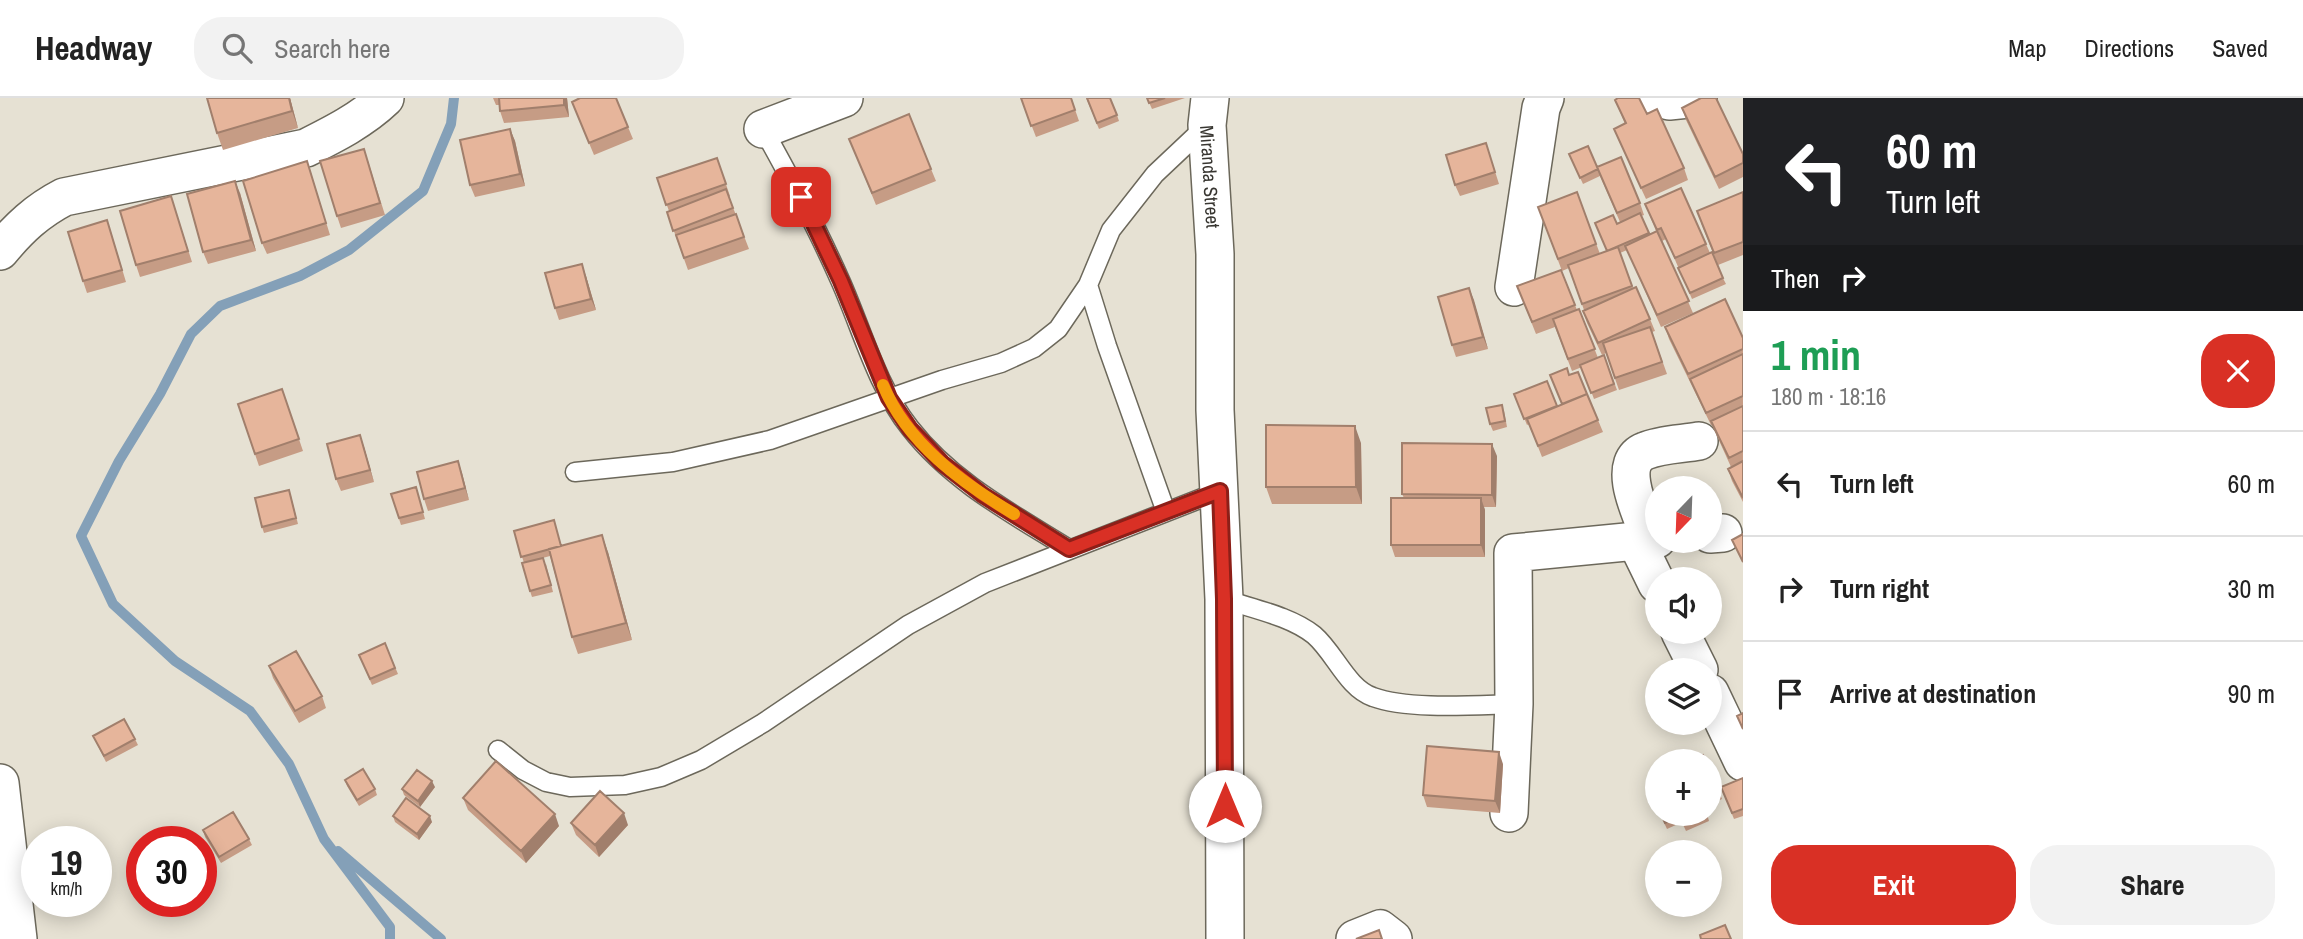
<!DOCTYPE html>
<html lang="en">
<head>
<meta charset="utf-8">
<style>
  body { margin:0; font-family:"Archivo Narrow",sans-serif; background:#f2f2f2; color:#222; height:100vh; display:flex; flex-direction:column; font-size:26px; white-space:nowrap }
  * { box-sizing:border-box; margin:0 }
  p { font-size:23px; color:#767676 }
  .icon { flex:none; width:38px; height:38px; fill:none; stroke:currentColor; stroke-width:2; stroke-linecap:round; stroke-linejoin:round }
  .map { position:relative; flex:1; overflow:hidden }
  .side { display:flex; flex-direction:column; background:#fff; width:560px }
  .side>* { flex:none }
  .top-card { background:#202124; color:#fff; overflow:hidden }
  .needle { width:46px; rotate:203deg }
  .controls { position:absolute; left:1645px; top:378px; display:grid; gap:14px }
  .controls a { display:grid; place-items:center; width:77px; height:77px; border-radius:50%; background:#fff; box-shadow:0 4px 18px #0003; font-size:35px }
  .speed { position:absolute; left:21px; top:728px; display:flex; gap:14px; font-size:35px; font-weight:700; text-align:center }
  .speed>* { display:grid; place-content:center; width:91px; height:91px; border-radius:50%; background:#fff; box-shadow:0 4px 18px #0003; line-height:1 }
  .speed small { font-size:18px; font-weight:400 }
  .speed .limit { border:10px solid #d22; background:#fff; color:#111 }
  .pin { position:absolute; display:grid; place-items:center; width:60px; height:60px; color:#fff; margin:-30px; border-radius:14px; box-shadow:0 4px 10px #0006 }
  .me { position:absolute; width:77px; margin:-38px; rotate:0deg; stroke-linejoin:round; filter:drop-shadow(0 0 5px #0008) }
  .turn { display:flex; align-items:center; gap:24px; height:147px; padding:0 28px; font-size:32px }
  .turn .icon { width:91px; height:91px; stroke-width:2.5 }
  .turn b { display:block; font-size:49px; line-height:60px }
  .then { display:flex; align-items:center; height:66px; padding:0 28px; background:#0003; gap:14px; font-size:26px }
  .round { display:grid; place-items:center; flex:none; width:74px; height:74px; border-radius:28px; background:#f2f2f2 }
  .overview { display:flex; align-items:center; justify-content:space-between; height:119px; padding:0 28px }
  h1 { font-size:42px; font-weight:700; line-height:52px; color:#1e9e55 }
  .button { display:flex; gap:14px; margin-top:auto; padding:14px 28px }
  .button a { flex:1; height:80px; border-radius:28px; background:#d93025; color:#fff; font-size:28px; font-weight:700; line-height:80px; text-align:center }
  .button a+a { background:#f2f2f2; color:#222 }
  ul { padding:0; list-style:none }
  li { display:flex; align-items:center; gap:21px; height:105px; padding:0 28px; border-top:2px solid #e0e0e0 }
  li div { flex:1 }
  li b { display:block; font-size:26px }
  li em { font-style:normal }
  header { display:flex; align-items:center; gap:42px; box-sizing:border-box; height:98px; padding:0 35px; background:#fff; border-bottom:2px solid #e0e0e0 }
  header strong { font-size:33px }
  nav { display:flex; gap:38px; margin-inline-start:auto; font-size:24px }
  .search { width:490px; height:63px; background:#f2f2f2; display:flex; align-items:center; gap:18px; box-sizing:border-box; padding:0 24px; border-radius:28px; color:#767676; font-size:26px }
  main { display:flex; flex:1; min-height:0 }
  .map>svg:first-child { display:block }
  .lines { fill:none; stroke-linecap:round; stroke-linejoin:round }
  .stream { stroke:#84a0b8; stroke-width:10 }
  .service-casing { stroke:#6c685b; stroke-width:21 }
  .minor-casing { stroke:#6c685b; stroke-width:40 }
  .service { stroke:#fff; stroke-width:18 }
  .minor { stroke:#fff; stroke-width:37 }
  .wall { fill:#c69c85 }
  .shaded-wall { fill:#a17f6c }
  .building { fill:#e6b59b; stroke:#a17f6c; stroke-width:2 }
  .route-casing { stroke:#8d1f18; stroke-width:18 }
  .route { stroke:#d93025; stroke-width:12 }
  .slow { stroke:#f59e0b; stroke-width:12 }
  .labels { text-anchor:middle; stroke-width:5; stroke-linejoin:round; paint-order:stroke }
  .street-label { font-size:19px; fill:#383631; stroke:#fff }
</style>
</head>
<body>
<header>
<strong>Headway</strong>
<div class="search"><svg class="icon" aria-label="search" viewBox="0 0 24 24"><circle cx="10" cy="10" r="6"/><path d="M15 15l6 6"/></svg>Search here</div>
<nav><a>Map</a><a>Directions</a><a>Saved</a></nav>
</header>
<main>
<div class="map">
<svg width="1743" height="841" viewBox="0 0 1743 841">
  <rect width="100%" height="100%" fill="#e6e1d3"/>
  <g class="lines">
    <path class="stream" d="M338 753 441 841
      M390 841V829L324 741 289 666 250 613 175 563 113 506 81 438 119 363 160 296 191 236 220 208 300 178 349 152 423 93 451 26 454 0"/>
    <g class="service-casing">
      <path id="service" d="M763 31C791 81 817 130 840 182 862 231 876 287 910 330 952 384 1013 416 1069 451
        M1088 187 1107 248 1166 414
        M575 374 673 364 770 342 942 282 1001 265 1034 250 1058 231 1088 187 1111 132 1155 76 1207 27
        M1224 501C1253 511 1290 518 1314 537 1335 555 1347 590 1373 599 1408 612 1475 607 1514 606
        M498 652 523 672 546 684 570 689 625 687 661 679 701 662 763 625 908 527 985 485 1220 393"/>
    </g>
    <g class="minor-casing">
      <g id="minor">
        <path id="s1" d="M1210 0 1207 27 1215 156V312L1224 501 1225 841"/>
        <path d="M1658 0 1669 3 1698 0"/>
        <path d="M763 31 844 0"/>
        <path d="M0 153C19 130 37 113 64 99L306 50C334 36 362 22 385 0"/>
        <path d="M1514 189 1541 10 1545 0"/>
        <path d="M1710 436 1723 435"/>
        <path d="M1651 442C1643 420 1614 365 1645 353 1661 346 1683 346 1699 343"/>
        <path d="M1636 443 1657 486"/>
        <path d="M1680 534 1699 572"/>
        <path d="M1710 595 1743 664"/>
        <path d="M0 685 18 841"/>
        <path d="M1509 715 1514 606 1513 455 1657 441"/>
        <path d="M1355 841 1380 831 1393 841"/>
      </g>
    </g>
    <use href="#service" class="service"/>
    <use href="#minor" class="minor"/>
  </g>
  <path class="wall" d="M290 0 298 30 223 52 217 35Z
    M493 0H567L569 19 504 25 500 13 499 7H496Z
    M1021 0H1071L1079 23 1036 39Z
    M1086 0 1117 17 1119 23 1099 31Z
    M1147 0H1185L1152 11Z
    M1615 2 1647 16 1684 70 1688 82 1646 101 1619 43 1614 31 1625 26Z
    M572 4 628 29 633 41 594 57Z
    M1682 10 1743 56V79L1719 91 1686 22Z
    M510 31 515 43 525 88 475 99 470 87Z
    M1486 45 1499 86 1460 98 1455 87Z
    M854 53 931 71 936 83 876 107Z
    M1569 56 1598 69 1640 105 1644 117 1641 118 1649 137 1656 133 1645 106 1706 146 1710 155 1726 186 1692 201 1666 141 1662 143 1693 215 1661 229 1627 152 1620 155 1633 190 1650 221 1655 233 1652 234 1667 276 1619 292 1606 255 1602 257 1587 225 1583 213 1584 212 1569 170 1562 173 1538 109 1577 94 1600 156 1606 153 1617 126 1620 124 1600 78 1583 86Z
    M717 60 730 98 729 99 749 151 688 172 667 114 669 113 657 80Z
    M368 63 385 117 341 130 337 118Z
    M311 75 330 137 267 156 262 145Z
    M1743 94V157L1718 167 1701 125Z
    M240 95 256 153 208 166 203 154Z
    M171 98 192 164 140 179 136 167Z
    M111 134 126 184 87 195 83 183Z
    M1561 172 1577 212 1579 211 1598 260 1604 257 1617 292 1594 301 1582 269 1572 273 1555 229 1536 236 1517 188Z
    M586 178 596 212 559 222 555 210Z
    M1469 190 1488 251 1456 259 1452 247Z
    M1665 229 1743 240V404L1732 383 1728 371 1731 369 1712 327H1711L1669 241Z
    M1569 277 1587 296 1603 334 1542 359 1529 326 1527 327 1514 296 1557 308 1562 306Z
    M282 291 303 353 259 368 238 306Z
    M1504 313 1507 329 1493 333 1490 326Z
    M1361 345 1362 406H1272L1266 389Z
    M364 349 374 384 341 393 336 381Z
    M1497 358 1496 409H1484L1485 412V459H1395L1391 447 1404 400 1402 396Z
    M458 363 469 402 428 413 424 401Z
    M416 389 425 421 401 427 391 396Z
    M291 398 298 426 264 435 262 429Z
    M514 433 562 447 608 454 632 542 578 556 572 539 550 458 524 465Z
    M546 466 553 494 532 499 530 493Z
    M385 545 398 576 372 587 359 557Z
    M269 568 322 598 326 610 299 625 273 580Z
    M93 638 135 641 138 647 106 664Z
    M1503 666 1500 715 1427 709 1423 697Z
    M1710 672 1722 701 1710 706Z
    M1743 680V718L1734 721 1721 689Z
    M345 682 375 691 377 697 359 708 347 688Z
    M435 689 420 709 404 697 402 691Z
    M463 700 559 728 526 765 468 712Z
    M1660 716H1674L1678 726 1667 731Z
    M1678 716H1707L1709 723 1686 733Z
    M393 718 432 724 419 742 395 724Z
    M571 725 628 727 599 759 576 737Z
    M203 732 249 741 252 747 221 765 205 739Z"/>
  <path class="shaded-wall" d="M289 0H290L298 30 292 13Z
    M564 0H567L569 19 564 7Z
    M510 31 515 43 525 88 520 76Z
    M235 83 240 95 256 153 251 142Z
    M582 166 586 178 596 212 591 201Z
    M1469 190 1474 202 1488 251 1483 239Z
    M1355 328 1361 345 1362 406 1356 389Z
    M360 337 364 349 374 384 370 372Z
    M1492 346 1497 358 1496 409 1492 397Z
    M458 363 462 375 469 402 465 390Z
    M1481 400 1485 412V459L1481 447Z
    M602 437 608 454 632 542 626 525Z
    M1499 654 1503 666 1500 715 1495 703Z
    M432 683 435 689 420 709 418 703Z
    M624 715 628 727 599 759 595 747Z
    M555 716 559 728 526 765 521 753Z
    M430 718 432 724 419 742 417 736Z"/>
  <path class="building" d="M207 0H289L292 13 217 35Z
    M499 0H564V7L500 13Z
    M580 0H616L628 29 589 45 572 4Z
    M1021 0H1071L1075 12 1031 28Z
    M1087 0H1110L1117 17 1097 25Z
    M1147 0H1165L1149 5Z
    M1618 0H1639L1647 16 1657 11 1684 70 1641 90 1614 31 1626 25 1615 2Z
    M1701 0H1716L1743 56V65L1715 79 1682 10Z
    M909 16 931 71 872 95 849 41Z
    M510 31 520 76 470 87 460 42Z
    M1486 45 1495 74 1455 87 1446 57Z
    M1588 48 1598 71 1580 80 1569 56Z
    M364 51 380 105 337 118 320 63Z
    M1621 59 1640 105 1617 115 1597 69Z
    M717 60 726 86 666 107 657 80Z
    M307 63 326 125 262 145 243 83Z
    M235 83 251 142 203 154 187 96Z
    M1681 90 1706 146 1675 160 1661 130 1657 132 1645 106Z
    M726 91 733 110 673 133 667 114Z
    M1577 94 1596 146 1558 161 1538 109Z
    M1743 94V144L1714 155 1697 113Z
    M171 98 188 153 136 167 120 113Z
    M1640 115 1649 135 1607 153 1595 125 1613 117 1617 126Z
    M736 116 744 139 684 160 676 137Z
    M107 122 122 172 83 183 68 134Z
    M1657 133 1689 203 1657 217 1625 148Z
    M1618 149 1632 188 1582 206 1568 167Z
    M1712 154 1723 180 1690 195 1678 170Z
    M582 166 591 201 555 210 545 175Z
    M1561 172 1575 207 1532 224 1517 188Z
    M1636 189 1650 221 1598 245 1583 213Z
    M1469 190 1483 239 1452 247 1438 199Z
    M1725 201 1743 240V251L1688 276 1665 229Z
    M1579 211 1595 251 1568 261 1553 221Z
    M1650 229 1662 264 1615 280 1603 245Z
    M1743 256V298L1706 315 1690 281Z
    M1604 257 1614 286 1591 295 1580 267Z
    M1567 270 1569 277 1578 274 1587 296 1562 306 1550 277Z
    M1547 283 1557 308 1524 321 1514 296Z
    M282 291 299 341 255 356 238 306Z
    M1587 296 1598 322 1538 348 1527 321Z
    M1502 307 1505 323 1490 326 1486 310Z
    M1743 308V353L1729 360 1711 323Z
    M1266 327 1355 328 1356 389H1266Z
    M360 337 370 372 336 381 327 346Z
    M1402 345 1492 346V397L1402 396Z
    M458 363 465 390 424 401 417 374Z
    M1743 363V400L1728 371Z
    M416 389 423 414 399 420 391 396Z
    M289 392 296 420 262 429 255 400Z
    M1391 400H1481V447H1391Z
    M554 422 561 448 521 459 514 433Z
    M1743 436V464L1732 442Z
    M602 437 626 525 572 539 549 451Z
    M543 460 551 487 530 493 522 465Z
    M385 545 395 570 370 581 359 557Z
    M296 553 322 598 295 613 269 568Z
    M1743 615V631L1737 618Z
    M124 621 135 641 104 658 93 638Z
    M1427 648 1499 654 1495 703 1423 697Z
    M1703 657 1706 663H1688Z
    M496 663 555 716 521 753 463 700Z
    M363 671 375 691 357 702 345 682Z
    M417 672 432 683 418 703 402 691Z
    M1710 672 1717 689 1710 692Z
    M1743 680V711L1732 715 1721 689Z
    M600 693 624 715 595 747 571 725Z
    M406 700 430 718 417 736 393 718Z
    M233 714 249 741 219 759 203 732Z
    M1661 716H1674L1676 720 1665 725Z
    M1680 716H1693L1682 721Z
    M1725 827 1731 841H1701L1700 837Z
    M1379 832 1382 841H1356Z"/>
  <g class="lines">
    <g class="route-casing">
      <path id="route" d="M801 99 841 183 889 300 910 331 942 365 983 397 1069 451 1220 393 1224 501 1225 708"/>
    </g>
    <use href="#route" class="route"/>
    <path class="slow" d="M883 287C907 345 962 385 1014 416"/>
  </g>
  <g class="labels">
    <g class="street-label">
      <text dy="7" stroke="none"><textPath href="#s1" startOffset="79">Miranda Street</textPath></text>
    </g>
  </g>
</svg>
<div class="controls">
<a><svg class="needle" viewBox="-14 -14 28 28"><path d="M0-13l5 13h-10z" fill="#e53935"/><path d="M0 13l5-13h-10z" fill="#767676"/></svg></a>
<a><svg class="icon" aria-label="sound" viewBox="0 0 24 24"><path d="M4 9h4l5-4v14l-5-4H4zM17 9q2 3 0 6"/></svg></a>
<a><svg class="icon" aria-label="layers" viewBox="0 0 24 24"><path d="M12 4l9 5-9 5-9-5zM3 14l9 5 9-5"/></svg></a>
<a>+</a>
<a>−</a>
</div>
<div class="speed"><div>19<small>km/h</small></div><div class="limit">30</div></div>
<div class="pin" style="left:801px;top:99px;background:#d93025"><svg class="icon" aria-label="arrive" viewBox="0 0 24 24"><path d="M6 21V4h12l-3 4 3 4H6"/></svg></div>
<svg class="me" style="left:1225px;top:708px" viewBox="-20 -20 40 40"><circle r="19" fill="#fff"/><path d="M0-13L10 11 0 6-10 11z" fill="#d93025"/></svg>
</div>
<section class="side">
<div class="top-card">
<div class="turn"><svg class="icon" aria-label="left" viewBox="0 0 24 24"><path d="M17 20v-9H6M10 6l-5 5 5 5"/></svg><div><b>60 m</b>Turn left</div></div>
<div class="then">Then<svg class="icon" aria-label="right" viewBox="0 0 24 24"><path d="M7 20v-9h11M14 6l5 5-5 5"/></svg></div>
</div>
<div class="overview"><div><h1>1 min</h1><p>180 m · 18:16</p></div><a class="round" style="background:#d93025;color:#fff"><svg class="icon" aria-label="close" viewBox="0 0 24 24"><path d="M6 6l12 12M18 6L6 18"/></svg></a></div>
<ul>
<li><svg class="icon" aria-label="left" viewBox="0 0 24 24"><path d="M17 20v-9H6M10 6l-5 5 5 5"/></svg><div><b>Turn left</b></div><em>60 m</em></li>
<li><svg class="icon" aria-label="right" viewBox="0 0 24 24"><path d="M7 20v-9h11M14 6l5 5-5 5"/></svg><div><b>Turn right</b></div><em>30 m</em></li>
<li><svg class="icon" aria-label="arrive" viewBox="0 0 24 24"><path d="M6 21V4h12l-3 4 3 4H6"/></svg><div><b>Arrive at destination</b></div><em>90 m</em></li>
</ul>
<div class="button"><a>Exit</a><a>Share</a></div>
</section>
</main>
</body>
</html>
